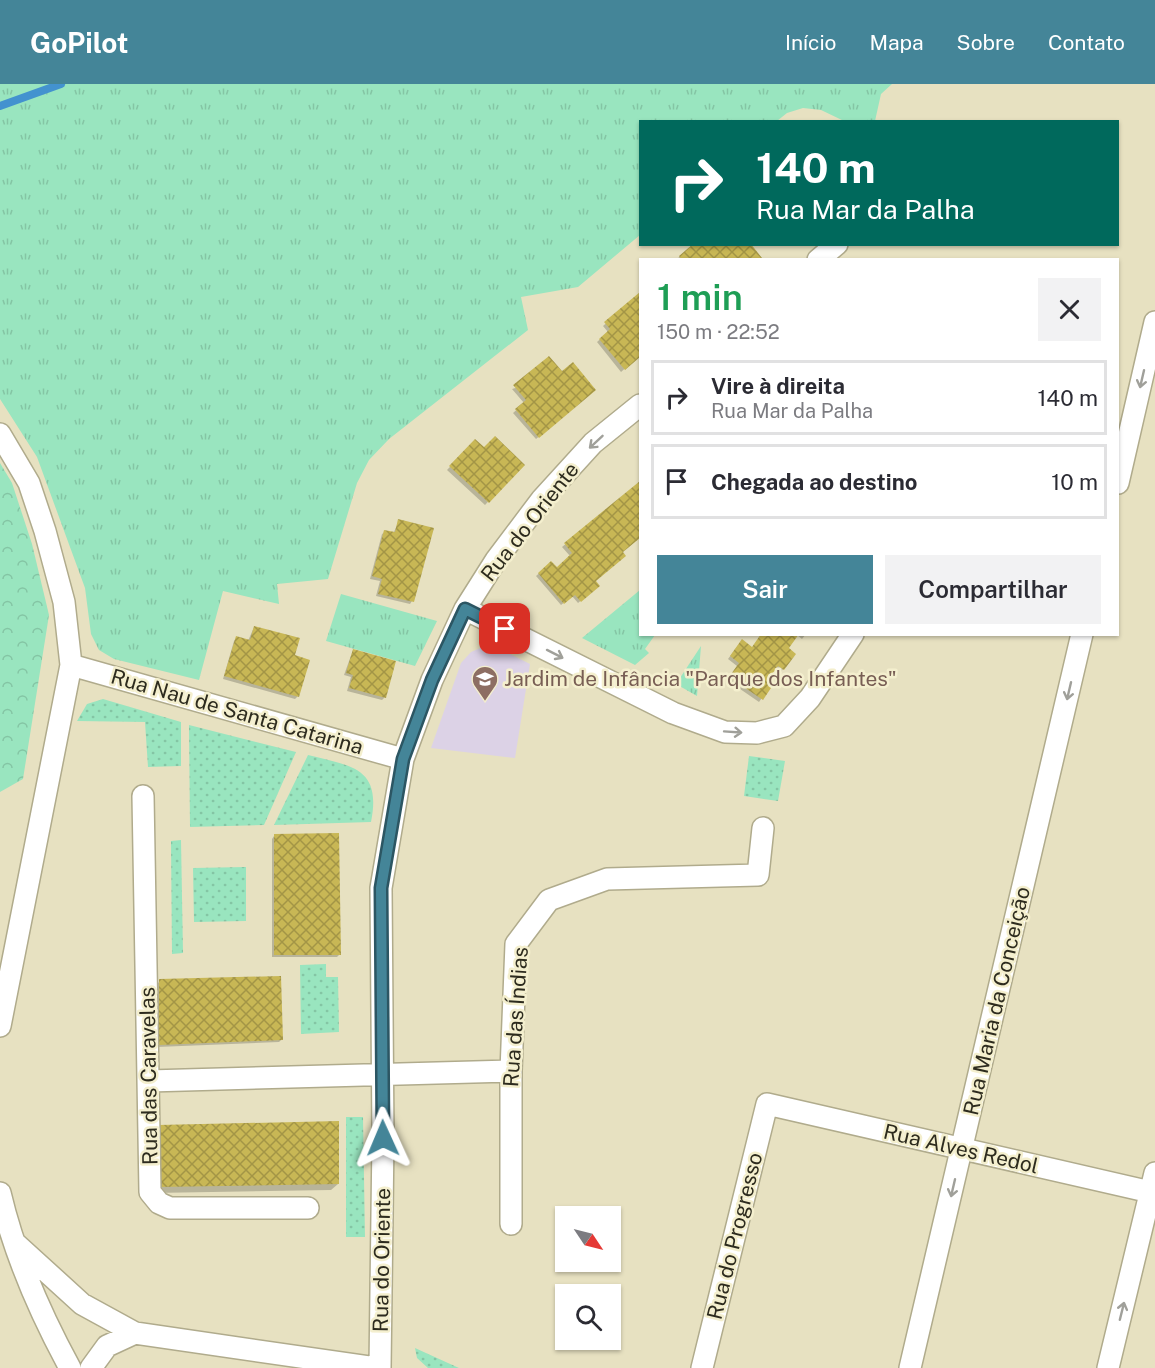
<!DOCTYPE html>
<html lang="pt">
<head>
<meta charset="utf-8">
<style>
  body { margin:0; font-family:"Public Sans",sans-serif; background:#f2f2f3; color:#2b2b33; height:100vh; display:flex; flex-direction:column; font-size:22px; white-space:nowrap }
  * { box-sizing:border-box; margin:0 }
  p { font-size:20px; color:#7c7c81 }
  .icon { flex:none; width:33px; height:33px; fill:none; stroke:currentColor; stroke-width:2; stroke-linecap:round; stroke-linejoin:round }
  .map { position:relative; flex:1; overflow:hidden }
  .details { position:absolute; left:639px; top:174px; width:480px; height:378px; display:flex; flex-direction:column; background:#fff; border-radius:0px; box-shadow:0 2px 4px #0004 }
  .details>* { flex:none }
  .banner { position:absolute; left:639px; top:36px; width:480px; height:126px; border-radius:0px; box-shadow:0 2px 4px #0004; background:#00695c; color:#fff; overflow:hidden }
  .needle { width:39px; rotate:125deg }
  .fabs { position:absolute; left:555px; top:1122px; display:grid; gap:12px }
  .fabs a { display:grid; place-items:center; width:66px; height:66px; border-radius:0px; background:#fff; box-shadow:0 2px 4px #0004; font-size:30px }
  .pin { position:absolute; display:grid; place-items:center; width:51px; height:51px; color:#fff; margin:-26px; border-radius:12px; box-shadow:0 3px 9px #0006 }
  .me { position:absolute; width:66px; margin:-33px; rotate:359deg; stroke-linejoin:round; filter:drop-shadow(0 0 4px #0008) }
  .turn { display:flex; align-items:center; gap:21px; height:126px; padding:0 18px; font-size:27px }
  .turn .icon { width:78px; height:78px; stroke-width:2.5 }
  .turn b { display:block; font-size:42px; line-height:51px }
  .round { display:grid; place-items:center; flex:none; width:63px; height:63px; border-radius:0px; background:#f2f2f3 }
  .headline { display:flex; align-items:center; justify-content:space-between; height:102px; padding:0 18px }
  h1 { font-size:36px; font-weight:600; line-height:45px; color:#1e9e55 }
  .primary-button { display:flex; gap:12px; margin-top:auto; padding:12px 18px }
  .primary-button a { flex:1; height:69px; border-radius:0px; background:#448598; color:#fff; font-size:24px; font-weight:600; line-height:69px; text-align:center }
  .primary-button a+a { background:#f2f2f3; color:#2b2b33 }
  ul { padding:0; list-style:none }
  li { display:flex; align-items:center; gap:18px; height:75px; margin:0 12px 9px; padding:0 6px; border:3px solid #e1e1e2; border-radius:0px }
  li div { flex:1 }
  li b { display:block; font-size:22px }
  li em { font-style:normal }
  header { display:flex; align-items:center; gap:36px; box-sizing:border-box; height:84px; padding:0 30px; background:#448598; color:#fff }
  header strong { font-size:28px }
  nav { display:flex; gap:33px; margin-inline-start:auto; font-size:21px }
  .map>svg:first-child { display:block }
  .education { fill:#dcd2e6 }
  .grass { fill:url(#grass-tufts) }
  .forest { fill:url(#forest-crowns) }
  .park { fill:url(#park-dots) }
  .shadow { fill:#0003 }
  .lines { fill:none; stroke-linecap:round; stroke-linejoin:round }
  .stream { stroke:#4392cf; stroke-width:8 }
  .building { fill:url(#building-cross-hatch) }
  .street-casing { stroke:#b0ab8c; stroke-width:24 }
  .street { stroke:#fff; stroke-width:21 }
  .oneway { stroke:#a0a09a }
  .route-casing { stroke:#2c5663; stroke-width:15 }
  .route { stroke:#448598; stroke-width:10 }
  .labels { text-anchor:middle; stroke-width:5; stroke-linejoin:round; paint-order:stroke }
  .street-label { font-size:21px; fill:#2d2b1e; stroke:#f4efce }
  .education-label { font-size:21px; fill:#785e54; stroke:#f4efce; text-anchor:start }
</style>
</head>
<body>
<header>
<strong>GoPilot</strong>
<nav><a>Início</a><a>Mapa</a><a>Sobre</a><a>Contato</a></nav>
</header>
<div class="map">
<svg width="1155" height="1284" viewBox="0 0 1155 1284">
  <defs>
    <pattern id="grass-tufts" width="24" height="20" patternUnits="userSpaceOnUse" patternTransform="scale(1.5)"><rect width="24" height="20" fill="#99e5bf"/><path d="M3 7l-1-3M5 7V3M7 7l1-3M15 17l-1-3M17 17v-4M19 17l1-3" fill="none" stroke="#84c5a4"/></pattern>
    <pattern id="forest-crowns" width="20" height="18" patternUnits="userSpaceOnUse" patternTransform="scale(1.5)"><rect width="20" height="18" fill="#99e5bf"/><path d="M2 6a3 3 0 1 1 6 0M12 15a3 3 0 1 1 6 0" fill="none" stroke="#84c5a4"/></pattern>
    <pattern id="park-dots" width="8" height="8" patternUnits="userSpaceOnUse" patternTransform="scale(1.5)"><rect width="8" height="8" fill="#99e5bf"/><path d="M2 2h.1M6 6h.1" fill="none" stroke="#84c5a4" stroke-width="1.8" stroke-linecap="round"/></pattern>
    <pattern id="building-cross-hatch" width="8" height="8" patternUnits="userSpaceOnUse" patternTransform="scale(1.5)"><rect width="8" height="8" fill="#c8b755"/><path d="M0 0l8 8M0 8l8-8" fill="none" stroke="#a39546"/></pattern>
  </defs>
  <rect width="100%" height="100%" fill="#e7e1c1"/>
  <path class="education" d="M485 562 504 567 530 580 515 674 431 664 461 579 471 568Z"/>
  <path class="grass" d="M0 0H892L881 10 875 37H844L821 26 803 24 787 29 777 37 640 38V151L578 203 521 213 528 246 389 355 369 376 357 399 328 495 277 500 279 520 223 507 199 596 114 575 99 566 91 550 85 504 37 373 0 315Z
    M640 506V550L655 551 645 565 649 569 635 581 582 554Z
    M341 510 437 537 415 582 326 557Z
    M701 562 697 612 676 600Z"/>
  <path class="forest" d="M0 379 12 399 32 460 49 531 23 695 0 708Z"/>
  <path class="park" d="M103 615 181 638V682L148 683 145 638 77 637 87 620Z
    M189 641 296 668 264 741 190 743Z
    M308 671C351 682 382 683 371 738L274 741Z
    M749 672 785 677 778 717 744 712Z
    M181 756 183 869 172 870 171 757Z
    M246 783V837L194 838 193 784Z
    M326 880V893H338L339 948 301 950 300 881Z
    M346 1033H363L365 1153H346Z
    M415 1264 459 1284H428L417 1274Z"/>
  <path class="shadow" d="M695 160 760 173 677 175Z
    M640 210V271L621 288 597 258 608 248 603 242Z
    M562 290 591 308 536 355 513 329 524 319 512 305Z
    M475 357 484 365 523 381 485 421 447 386Z
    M640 399V452L621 468 594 497 598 502 578 519 572 512 561 521 536 492 551 479 557 485 570 472 562 463Z
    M399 437 412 517 410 520 376 512 380 497 370 495 382 450 385 448 393 450Z
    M254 543 294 572 298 612 295 615 223 595 234 557 236 554 248 557Z
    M806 550 802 555 797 551 787 565 783 585 781 588 775 584 765 597 771 601 759 618 727 596 737 582 728 575 739 560 752 564 761 551Z
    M353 566 385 613 382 616 347 607 351 593 344 591Z
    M274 752 339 871 337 873H272V755Z
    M160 897 282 955 279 958 157 963V900Z
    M158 1043 338 1100 331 1106 153 1109Z"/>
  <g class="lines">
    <path class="stream" d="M0 22 61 0"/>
  </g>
  <path class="building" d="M693 160H751L762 174 682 176 679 172Z
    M640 208V273L625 286 599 255 610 245 604 238Z
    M549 272 562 287 573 278 596 306 539 354 515 325 526 316 513 301Z
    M495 352 525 381 489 419 449 382 475 355 484 363Z
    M640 397V454L623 468 626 472 596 497 600 502 581 518 575 511 564 520 538 489 551 477 557 483 572 469 564 459Z
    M398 435 434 444 414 518 378 510 382 495 372 492 384 446 395 448Z
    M254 542 300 554 295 571 310 576 299 613 224 592 236 552 250 556Z
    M761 550H799L789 564 796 570 784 586 778 582 767 597 773 601 763 616 729 593 739 579 730 572 742 555 752 563Z
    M353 565 396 577 386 614 349 604 353 591 346 589Z
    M339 749 341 871H274V750Z
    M281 892 283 956 159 961V895Z
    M339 1037V1100L158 1103V1041Z"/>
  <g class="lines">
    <g class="street-casing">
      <path id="street" d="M818 176 837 160
        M0 350 29 399 45 447 64 518 71 581 0 942
        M1118 399 1155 238
        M465 525 673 629 725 648 757 649 784 642 810 614 853 550
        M71 581 403 675
        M143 712 150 1108 159 1119 170 1124H308
        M149 997 511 987
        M0 1109C14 1169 40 1229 70 1284
        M511 1140V987L516 860 549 816 607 795 758 791 763 744
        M15 1159 82 1220 135 1249 376 1284
        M91 1284 107 1262 135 1249
        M380 1284 383 1054 381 804 403 675 432 596 465 525 496 476 542 415 593 359 640 321
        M702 1284 767 1020 1155 1109
        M910 1284 1082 550
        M1108 1284 1155 1089"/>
    </g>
    <use href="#street" class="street"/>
  </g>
  <defs><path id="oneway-shaft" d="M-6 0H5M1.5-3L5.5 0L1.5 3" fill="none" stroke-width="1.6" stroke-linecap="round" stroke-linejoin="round" transform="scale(1.5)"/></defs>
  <g class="oneway">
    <use href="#oneway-shaft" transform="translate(1142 295) rotate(103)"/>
    <use href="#oneway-shaft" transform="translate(596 358) rotate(137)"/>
    <use href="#oneway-shaft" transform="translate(555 570) rotate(27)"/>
    <use href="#oneway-shaft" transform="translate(1069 607) rotate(103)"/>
    <use href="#oneway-shaft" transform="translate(733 648) rotate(4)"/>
    <use href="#oneway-shaft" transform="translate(953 1104) rotate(103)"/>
    <use href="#oneway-shaft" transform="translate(1122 1227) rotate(-76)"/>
  </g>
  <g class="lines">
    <g class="route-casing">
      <path id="route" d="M383 1054 381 804 403 675 432 596 465 525 505 545"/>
    </g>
    <use href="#route" class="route"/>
  </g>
  <defs>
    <g id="school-pin" transform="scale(1.35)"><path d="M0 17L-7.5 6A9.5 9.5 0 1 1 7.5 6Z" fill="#8d6e63" stroke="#f4efce"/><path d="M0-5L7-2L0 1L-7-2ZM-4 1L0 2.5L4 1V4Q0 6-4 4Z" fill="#fff"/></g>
  </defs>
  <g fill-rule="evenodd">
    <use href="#school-pin" x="485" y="595"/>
  </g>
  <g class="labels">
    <g class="street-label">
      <text transform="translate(530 438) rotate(-52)" y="7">Rua do Oriente</text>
      <text transform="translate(237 628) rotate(16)" y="7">Rua Nau de Santa Catarina</text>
      <text transform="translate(997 917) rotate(-77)" y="7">Rua Maria da Conceição</text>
      <text transform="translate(516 933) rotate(-86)" y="7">Rua das Índias</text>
      <text transform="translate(149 992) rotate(-91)" y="7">Rua das Caravelas</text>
      <text transform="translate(961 1065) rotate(13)" y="7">Rua Alves Redol</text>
      <text transform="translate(735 1152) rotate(-76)" y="7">Rua do Progresso</text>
      <text transform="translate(382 1176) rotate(-89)" y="7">Rua do Oriente</text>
    </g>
    <g class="education-label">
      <text x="504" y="602">Jardim de Infância "Parque dos Infantes"</text>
    </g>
  </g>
</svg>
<div class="fabs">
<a><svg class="needle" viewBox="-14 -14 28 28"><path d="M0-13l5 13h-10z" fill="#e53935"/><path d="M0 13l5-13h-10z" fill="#7c7c81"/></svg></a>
<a><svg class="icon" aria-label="search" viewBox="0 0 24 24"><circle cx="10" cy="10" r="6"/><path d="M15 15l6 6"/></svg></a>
</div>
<div class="pin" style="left:505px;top:545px;background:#d93025"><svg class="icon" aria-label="arrive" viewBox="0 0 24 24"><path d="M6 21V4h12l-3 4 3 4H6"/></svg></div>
<svg class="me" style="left:383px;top:1054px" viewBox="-20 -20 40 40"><path d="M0-17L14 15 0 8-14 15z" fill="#448598" stroke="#fff" stroke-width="4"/></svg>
<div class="banner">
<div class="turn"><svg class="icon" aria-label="right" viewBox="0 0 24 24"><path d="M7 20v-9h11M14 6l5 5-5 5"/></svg><div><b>140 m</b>Rua Mar da Palha</div></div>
</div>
<section class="details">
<div class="headline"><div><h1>1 min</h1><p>150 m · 22:52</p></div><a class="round"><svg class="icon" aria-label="close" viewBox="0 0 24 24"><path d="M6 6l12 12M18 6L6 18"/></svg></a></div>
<ul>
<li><svg class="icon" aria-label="right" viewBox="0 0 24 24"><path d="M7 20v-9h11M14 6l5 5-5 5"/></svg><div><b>Vire à direita</b><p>Rua Mar da Palha</p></div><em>140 m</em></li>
<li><svg class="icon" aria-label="arrive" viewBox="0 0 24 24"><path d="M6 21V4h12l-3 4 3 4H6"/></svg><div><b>Chegada ao destino</b></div><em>10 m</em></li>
</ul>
<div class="primary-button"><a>Sair</a><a>Compartilhar</a></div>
</section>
</div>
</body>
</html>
